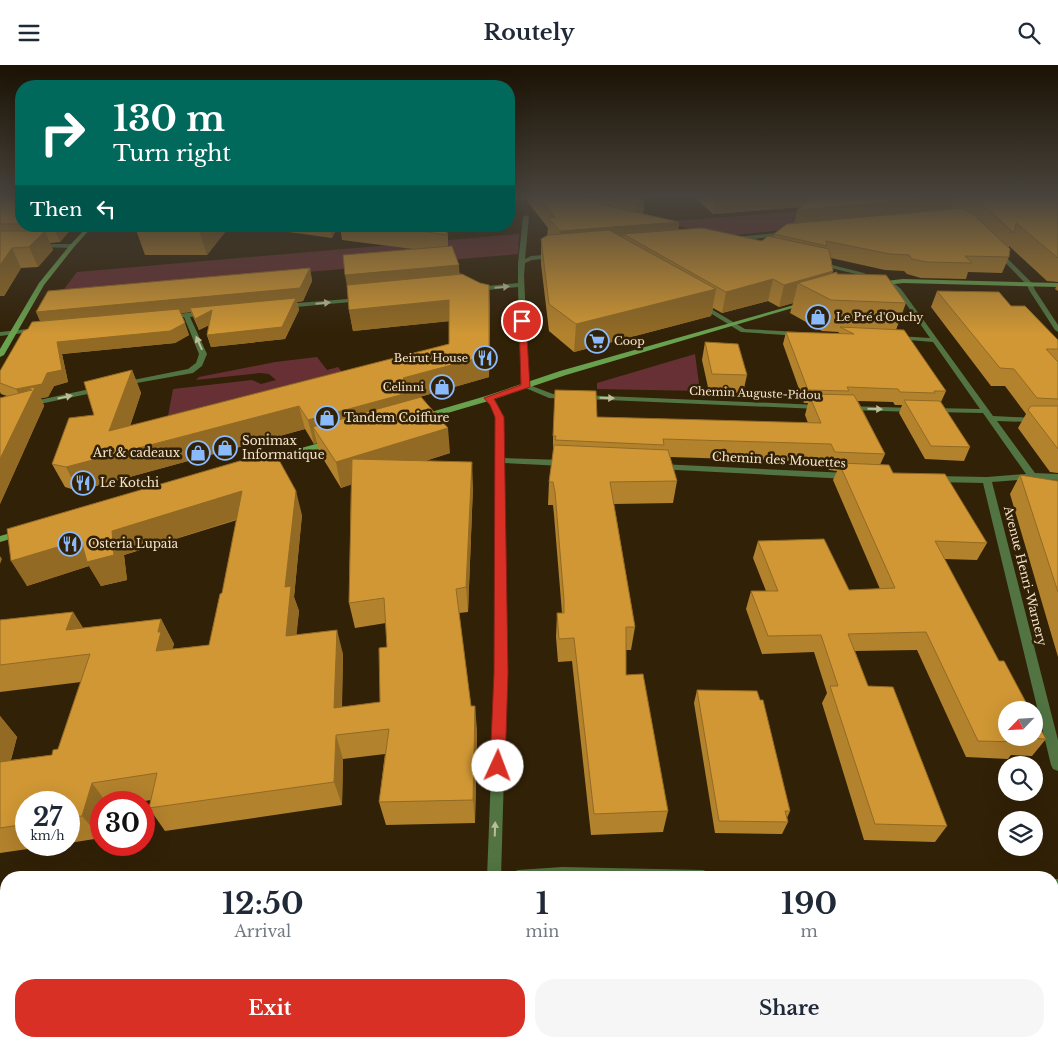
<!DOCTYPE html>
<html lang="en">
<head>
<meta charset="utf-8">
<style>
  body { margin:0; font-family:"Libre Baskerville",serif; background:#f6f6f7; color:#1f2937; height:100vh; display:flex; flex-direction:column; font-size:19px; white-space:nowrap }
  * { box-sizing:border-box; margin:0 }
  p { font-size:16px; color:#747a83 }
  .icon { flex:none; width:28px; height:28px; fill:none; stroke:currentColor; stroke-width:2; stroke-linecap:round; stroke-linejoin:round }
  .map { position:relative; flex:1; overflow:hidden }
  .drawer { position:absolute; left:0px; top:806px; width:1059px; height:176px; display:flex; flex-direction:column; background:#fff; border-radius:20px 20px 0 0; box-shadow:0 5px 20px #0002 }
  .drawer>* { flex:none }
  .top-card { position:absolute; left:15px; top:15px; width:500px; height:152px; border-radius:20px; box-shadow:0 5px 20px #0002; background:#00695c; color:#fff; overflow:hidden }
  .needle { width:32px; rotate:245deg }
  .controls { position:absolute; left:998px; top:636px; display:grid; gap:10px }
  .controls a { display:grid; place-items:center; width:45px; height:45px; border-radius:50%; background:#fff; box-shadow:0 5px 20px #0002; font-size:25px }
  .speed { position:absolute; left:15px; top:726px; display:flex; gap:10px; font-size:25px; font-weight:700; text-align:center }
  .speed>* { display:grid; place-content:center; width:65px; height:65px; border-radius:50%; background:#fff; box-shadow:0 5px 20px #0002; line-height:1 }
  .speed small { font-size:12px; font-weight:400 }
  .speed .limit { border:8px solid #d22; background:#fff; color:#111 }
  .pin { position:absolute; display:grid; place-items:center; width:42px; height:42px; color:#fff; margin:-21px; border:2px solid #fff; border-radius:50%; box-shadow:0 1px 5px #0007 }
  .me { position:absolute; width:55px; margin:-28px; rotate:2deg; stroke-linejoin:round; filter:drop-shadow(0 0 4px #0008) }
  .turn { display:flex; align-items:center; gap:18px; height:105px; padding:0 15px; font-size:22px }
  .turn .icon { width:65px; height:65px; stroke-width:2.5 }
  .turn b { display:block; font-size:35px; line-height:42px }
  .then { display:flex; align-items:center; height:48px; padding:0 15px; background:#0003; gap:10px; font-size:19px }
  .eta { display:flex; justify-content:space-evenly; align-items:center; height:85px; text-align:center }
  .eta b { font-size:30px; font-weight:700; line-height:35px }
  .cta { display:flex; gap:10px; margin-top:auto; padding:10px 15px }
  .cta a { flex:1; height:58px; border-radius:20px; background:#d93025; color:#fff; font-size:20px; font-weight:700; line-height:58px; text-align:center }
  .cta a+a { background:#f6f6f7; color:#1f2937 }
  header { display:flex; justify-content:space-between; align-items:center; height:65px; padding:0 15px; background:#fff; font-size:22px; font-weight:700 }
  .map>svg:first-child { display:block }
  .green { fill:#673034 }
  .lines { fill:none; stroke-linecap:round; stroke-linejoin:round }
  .street { fill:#517442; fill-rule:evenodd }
  .secondary { fill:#68a24f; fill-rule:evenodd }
  .wall { fill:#b3822d }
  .shaded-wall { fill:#926a24; fill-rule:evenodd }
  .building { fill:#d09734; stroke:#926a24 }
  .oneway { fill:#bcbc9a }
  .route { fill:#d93025; stroke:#8d1f18 }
  .labels { text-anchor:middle; stroke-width:5; stroke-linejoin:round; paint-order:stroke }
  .far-poi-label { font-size:11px; fill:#f5e3ca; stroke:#312107; text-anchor:start }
  .far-street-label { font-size:11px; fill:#f5e3ca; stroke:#312107 }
  .poi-label { font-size:12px; fill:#f5e3ca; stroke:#312107; text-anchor:start }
  .street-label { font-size:12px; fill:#f5e3ca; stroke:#312107 }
</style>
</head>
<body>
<header><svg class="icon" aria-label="menu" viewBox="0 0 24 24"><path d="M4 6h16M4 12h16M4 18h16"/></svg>Routely<svg class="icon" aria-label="search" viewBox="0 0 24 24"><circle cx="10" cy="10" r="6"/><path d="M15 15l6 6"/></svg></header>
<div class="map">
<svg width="1058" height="982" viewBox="0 0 1058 982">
  <rect width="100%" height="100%" fill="#312107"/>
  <path class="green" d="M921 137 941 149 726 171 658 157Z
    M519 169 518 189 61 228 77 207Z
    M695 289 700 326 597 324V318Z
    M317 292 327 305 338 302 350 316 289 336 168 351 173 324 252 315 261 319 276 315 269 309 260 308 196 315 199 312 275 297Z"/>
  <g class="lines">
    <path class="street" d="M526 150 529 152 525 194 531 191 554 189 557 191 554 193 532 195 525 198 524 211 529 320 553 329 570 330V334H567L549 333 521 321 518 222 477 226 474 224 477 222 518 218V198L523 152Z
      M786 167 788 168V170L736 176 733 174 736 172Z
      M38 179H72L75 181 72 183 36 182V180Z
      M997 187H1001L1032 218 1035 225 1058 260V267L1055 265 1029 225 1027 220 997 189Z
      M820 197 864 208 879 216 874 217 860 210 818 200 817 199Z
      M887 216H891L901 224 993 351 1058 354V358L997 356 1035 408 1058 409V415L1032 414 992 417 1058 675V706L1053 704 1051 700 983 418 935 417 931 414 935 411 987 412 1026 409 983 348 931 347 930 345 934 343 980 344 933 277 896 274V272L898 271 930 273 897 226 887 218Z
      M360 233 362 234V236L285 243 282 241 285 239Z
      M701 238 745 264 799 267 802 269 799 271 741 267 699 241V239Z
      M206 246 209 248 208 249 190 252 207 289 202 301 193 308 120 321 119 319 123 317 188 304 196 298 199 289 184 252 168 254 165 252 168 250Z
      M37 263 40 265 39 266 0 271V267Z
      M99 322 103 324 102 326 30 341 26 339 30 337Z
      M581 330 819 340 823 342 819 344 584 334H581Z
      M486 331H492C507 349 503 371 504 393L563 395 567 398 563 401 504 398 507 608 501 812H487L495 608V352L491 341 485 333Z
      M846 341 914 343 918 345 914 347 849 345H846Z
      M660 399 848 408 852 411 848 414 657 404 656 402Z
      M562 802 703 805 708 807 710 812H511L513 807 518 805Z
      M1052 814H1058V828H1052Z
      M6 882V898L0 899V883Z"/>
    <path class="secondary" d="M509 132H540L542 133 540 134H509Z
      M88 161H93L74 182 44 220 4 290 0 292V284L39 218 70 180Z
      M903 214 1058 218V222L903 218 877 221 874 219 877 217Z
      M801 238 806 239 566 310 492 335 427 354H421L420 352 421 350 486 331 560 306Z
      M330 375 333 376V380L265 399 261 396 262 394Z
      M21 465 24 466 26 468 24 470 0 477V471Z"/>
  </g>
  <path class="wall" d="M0 132H21V161H72V163L60 177 50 178 53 185 38 202 21 203 4 231H0Z
    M527 132H639L644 137 643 149 679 157 678 164 762 176 773 172 774 169 794 158 801 142 713 149 694 132H1058V217L1047 216 1009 181V192L1002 208 968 207 966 214 921 213 907 209 904 206 885 205 831 193 833 206 832 208 837 209 906 238 896 265 946 326 941 337 970 382 964 396 925 394 899 348 902 340H895L893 337 858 336 885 389 880 400 893 408 987 478 977 495 944 494 999 596 1046 674 1032 691 1011 690 1008 694 966 692 917 585 855 586 868 621 947 761 935 777 864 775 822 638 827 628 814 587 762 589 746 544 751 526H766L753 493 758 476 849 525 880 524 833 415 837 406 829 405 825 397 670 392 677 416 673 438 614 439 635 562 631 585H626V610L668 746 663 767 591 770 572 596 558 597 556 572 557 548H562L554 450 553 440H548L549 417 553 389V371L597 352 808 358 805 350 808 338H804L783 279 786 267 838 269 839 267 822 266 790 248 793 238 779 242 768 236 722 248 713 243 711 251 574 287 549 266 541 199V174L547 171 548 163 527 136Z
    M230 161 207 190H145L136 165Z
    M287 161H338L332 173 288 167Z
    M340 161H480V167H447L448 170V182L460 209 490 240 489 312 416 333 450 388 425 396 473 421 468 547 459 548 471 641 477 665 475 758 386 760 379 737 385 689 343 694 342 740 165 766 149 743 151 735 131 738H101V773L69 778V738H26V780H56L0 788V651L17 672 11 695 52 690 58 684 81 617 0 627V555L73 547 83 563 161 554 174 579 172 584 209 580 222 528 237 455 124 490 127 515 101 521 89 501 27 521 7 464 302 450 294 532 299 546 296 570 343 589 342 642 380 637 387 582 386 558 355 563 349 538 351 419 341 423 319 387 317 378 314 379 305 364 78 426 65 422 52 399 132 305 141 328 130 361 449 279V256L353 266 349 245 413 184 342 175Z
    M310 203 312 216 303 236 297 237 299 245 285 274 211 282 207 270 209 260 199 265 191 247 180 248 189 270 175 278 62 289 68 317 54 321 48 332 41 333 44 341 0 439V333L7 331 1 329 0 327V306L28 264 40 257Z
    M1058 218V226L1055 224Z
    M937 226 1011 241 1058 275V408L1050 407 1018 363 1026 349 1005 321H991L931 242Z
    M705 277 747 310 743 328 709 327 702 295Z
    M1020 410 1057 416 1058 415V592L1010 429Z
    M697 625 760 635 790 746 787 753 788 757 782 769 715 768 694 638Z
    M1052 839 1058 841V952H1052Z"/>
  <path class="shaded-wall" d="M715 132H824L822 140 713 149Z
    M944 132H955L948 151 793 166 797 145Z
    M644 137 642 155 634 156 636 138Z
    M612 138 611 158 600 139Z
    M679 157 677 177 623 169 622 182 559 187 560 166Z
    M53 161H72V163L60 177Z
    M203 161H230L207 190 199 165Z
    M330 161H338L332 173Z
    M45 166 53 185 38 202 29 182Z
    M12 183 21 203 4 231H0V200Z
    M459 200 460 222 349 232 345 210Z
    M310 203 312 216 303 236 297 237 299 245 285 274 211 282 207 270 294 237 190 243 191 247 42 261 36 247Z
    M833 206 827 227 798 218 793 238 779 242 784 220Z
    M773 214 768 236 722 248 726 227Z
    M489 220 490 240 489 312 416 333 417 349 313 362 317 378 314 379 308 355 403 313 489 290Z
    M716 224 711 251 574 287 576 259Z
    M449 235 451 256 353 266 349 245Z
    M212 245 216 257 199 265 195 254Z
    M185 258 189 270 175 278 62 289 68 317 54 321 48 332 41 333 44 341 0 439V394L23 337 16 324 57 277ZM27 324 32 325 30 331Z
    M132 305 141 328 121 388 299 341 305 364 78 426 66 402 109 366Z
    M448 363 450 388 341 423 336 397Z
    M472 397 473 421 468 547 466 522Z
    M242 426 250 450 124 490 127 515 101 521 89 501 27 521 11 496Z
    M296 426 302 450 294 532 299 546 294 595 286 571 285 522Z
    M0 491 2 494 0 499Z
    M73 547 88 571 66 565Z
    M161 554 174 579 172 587 156 586 158 567Z
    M337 565 343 589 341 667 334 643Z
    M475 641 477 665 475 758 473 735Z
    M0 651 17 672 3 722 0 719Z
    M336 670 343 694 342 740 334 717Z
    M92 718 107 738H101V773L82 751Z
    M181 976H210L209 982H180Z
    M431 976H440V982H431Z"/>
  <path class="building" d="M0 132H21V159H0Z
    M539 132H583L612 138 600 139 679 157 560 166 548 153 555 152Z
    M608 132H639L644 137 636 138Z
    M814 132H944L797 145Z
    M970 132H1058V193L1016 158 1014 168 980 137Z
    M962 143 972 148 1010 184 1009 192 965 191 972 198 927 197 912 194 909 190 890 189 826 176 827 181 774 169 787 159Z
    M140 161H203L199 165H136Z
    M384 161H444L448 170Z
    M702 163 762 176 768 171 829 184 833 206 784 220 773 214 726 227 623 169Z
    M609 165 716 224 576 259 549 239 541 174 548 170Z
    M0 166H45L29 182 12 183 0 200Z
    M452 181 459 200 345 210 343 190Z
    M310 203 300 223 36 247 48 226Z
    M837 207V209L886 210 906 238 831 235 798 218Z
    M462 209 480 218 489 220V290L403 313 415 326 308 355 299 341 66 402 52 399 69 353 94 350 84 317 132 305 109 366 449 279V235L349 245 347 220Z
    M937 226 999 227 1011 241H1025L1058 275V284H1046L1058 297V334L1037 333 1014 304 1000 303Z
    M296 233 282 262 207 270 212 245 195 254 190 243Z
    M179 244 185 258 170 266 57 277 62 305 47 308 42 319 16 324 0 318V306L23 266 28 264 32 257Z
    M840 262 904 265 946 326H934L935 328 900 327 898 324 847 322 849 326 808 325 786 267 854 269Z
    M705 277 738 279 747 310 712 309Z
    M35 322 0 394V333L32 325 27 324Z
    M555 325 596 326 597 352 821 358 810 332H814L812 329 854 330 885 389 835 387 831 379 663 374 664 380 555 375 556 371H553Z
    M421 332 448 363 336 397 313 362Z
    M904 335 940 336 970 382 931 381Z
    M1031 341H1058V384L1028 345Z
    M554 380 668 385 677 416 610 417 635 562H626V610L643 609 668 746 594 749 574 573 559 574 557 548H564V535L555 427 553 417H549Z
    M274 386 296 426 285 522 291 521 286 571 337 565 334 643 380 637 379 583 387 582 384 533 349 538 352 394 472 397 466 522 456 524 471 641H475L473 735 379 737 389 664 336 670 334 717 149 743 157 708 92 718 82 751 69 753V738H26V759L0 763V697L52 690 53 685 58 684 90 589 0 600V555L73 547 66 565 161 554 158 567H161L156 586 209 580 220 529 222 528 242 426 112 466 114 490 87 497 81 475 11 496 7 464Z
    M839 398 889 400 893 408 945 409 987 478 935 476 999 596H1004L1030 645H1006V672H1034V652L1046 674 1020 673 1021 677 978 676 926 567 848 569 868 621 893 622 947 761 875 759 830 621H838L821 570 768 571 751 526H778L758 476 824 474 849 525 895 523Z
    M1020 410 1058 416V527Z
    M697 625 757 626 760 635H763L790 746H785L788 757 719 756Z
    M1052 839H1057L1058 841V937H1052Z
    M83 976H181L180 982H81Z
    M333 976H431V982H332Z"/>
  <defs><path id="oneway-solid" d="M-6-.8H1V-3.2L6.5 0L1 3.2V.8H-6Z" transform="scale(1.25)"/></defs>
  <g class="oneway">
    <use href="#oneway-solid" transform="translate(502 222) rotate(-5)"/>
    <use href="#oneway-solid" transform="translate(323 238) rotate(-5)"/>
    <use href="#oneway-solid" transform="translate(199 278) rotate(-114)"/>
    <use href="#oneway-solid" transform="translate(65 332) rotate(-12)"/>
    <use href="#oneway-solid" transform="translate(607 333) rotate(2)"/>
    <use href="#oneway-solid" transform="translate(875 344) rotate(1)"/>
    <use href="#oneway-solid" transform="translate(495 764) rotate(-88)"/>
  </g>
  <linearGradient id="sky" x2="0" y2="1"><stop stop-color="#1b1204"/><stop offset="0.49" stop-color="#48433c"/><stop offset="1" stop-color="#48433c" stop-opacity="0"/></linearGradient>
  <rect width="1058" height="269" fill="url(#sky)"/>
  <path class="route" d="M522 253 526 256 530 322 494 334 504 352 508 608 505 701 503 706 498 708 492 706 490 701 494 608 495 352 490 340 484 333 521 320 519 256Z"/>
  <defs>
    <g id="shop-ring" transform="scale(1.25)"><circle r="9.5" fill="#312107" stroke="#8bbafc" stroke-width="1.5"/><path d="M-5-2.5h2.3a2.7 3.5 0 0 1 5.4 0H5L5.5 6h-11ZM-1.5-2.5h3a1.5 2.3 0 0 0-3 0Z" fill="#8bbafc"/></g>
    <g id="supermarket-ring" transform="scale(1.25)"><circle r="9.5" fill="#312107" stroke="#8bbafc" stroke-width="1.5"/><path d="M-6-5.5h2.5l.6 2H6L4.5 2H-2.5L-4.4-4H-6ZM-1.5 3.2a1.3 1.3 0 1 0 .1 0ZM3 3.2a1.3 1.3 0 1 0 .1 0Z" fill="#8bbafc"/></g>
    <g id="restaurant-ring" transform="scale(1.25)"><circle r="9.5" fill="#312107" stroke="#8bbafc" stroke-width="1.5"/><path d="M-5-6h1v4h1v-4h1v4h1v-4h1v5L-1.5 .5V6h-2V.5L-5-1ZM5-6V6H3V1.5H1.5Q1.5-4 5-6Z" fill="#8bbafc"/></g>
  </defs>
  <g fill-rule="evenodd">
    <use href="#shop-ring" x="818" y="252"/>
    <use href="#supermarket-ring" x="597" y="276"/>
    <use href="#restaurant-ring" x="485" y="293"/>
    <use href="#shop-ring" x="442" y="322"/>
    <use href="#shop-ring" x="327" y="353"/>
    <use href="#shop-ring" x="225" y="383"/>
    <use href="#shop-ring" x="198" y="388"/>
    <use href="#restaurant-ring" x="83" y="418"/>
    <use href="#restaurant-ring" x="70" y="479"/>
  </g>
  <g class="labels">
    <g class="far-poi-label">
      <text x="836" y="256">Le Pré d'Ouchy</text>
      <text x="614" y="280">Coop</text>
      <text x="468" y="297" text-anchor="end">Beirut House</text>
      <text x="424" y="326" text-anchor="end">Celinni</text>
    </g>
    <g class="far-street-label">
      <text transform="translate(755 328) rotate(2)" y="4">Chemin Auguste-Pidou</text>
    </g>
    <g class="poi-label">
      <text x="344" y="357">Tandem Coiffure</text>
      <text x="242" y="380">Sonimax<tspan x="242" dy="14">Informatique</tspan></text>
      <text x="180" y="392" text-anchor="end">Art &amp; cadeaux</text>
      <text x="100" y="422">Le Kotchi</text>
      <text x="88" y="483">Osteria Lupaia</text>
    </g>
    <g class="street-label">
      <text transform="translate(779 395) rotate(3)" y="4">Chemin des Mouettes</text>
      <text transform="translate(1025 511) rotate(76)" y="4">Avenue Henri-Warnery</text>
    </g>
  </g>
</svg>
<div class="controls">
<a><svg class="needle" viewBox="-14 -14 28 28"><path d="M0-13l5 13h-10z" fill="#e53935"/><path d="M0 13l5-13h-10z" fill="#747a83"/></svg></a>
<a><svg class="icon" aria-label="search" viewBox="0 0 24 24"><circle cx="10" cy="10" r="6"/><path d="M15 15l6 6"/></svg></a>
<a><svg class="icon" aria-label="layers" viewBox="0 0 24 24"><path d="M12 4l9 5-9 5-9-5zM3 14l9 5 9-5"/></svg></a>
</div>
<div class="speed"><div>27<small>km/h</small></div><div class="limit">30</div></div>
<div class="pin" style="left:522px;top:256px;background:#d93025"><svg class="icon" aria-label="arrive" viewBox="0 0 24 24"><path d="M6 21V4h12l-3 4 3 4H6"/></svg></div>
<svg class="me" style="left:498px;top:701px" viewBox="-20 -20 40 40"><circle r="19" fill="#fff"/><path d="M0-13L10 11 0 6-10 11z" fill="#d93025"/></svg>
<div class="top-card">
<div class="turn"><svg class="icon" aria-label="right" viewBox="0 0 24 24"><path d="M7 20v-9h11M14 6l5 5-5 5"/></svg><div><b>130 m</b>Turn right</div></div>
<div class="then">Then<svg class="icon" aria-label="left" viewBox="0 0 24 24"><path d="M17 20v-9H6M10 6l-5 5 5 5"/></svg></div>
</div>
<section class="drawer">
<div class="eta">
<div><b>12:50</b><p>Arrival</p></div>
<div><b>1</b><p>min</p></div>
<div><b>190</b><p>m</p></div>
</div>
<div class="cta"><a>Exit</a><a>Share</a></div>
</section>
</div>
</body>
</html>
